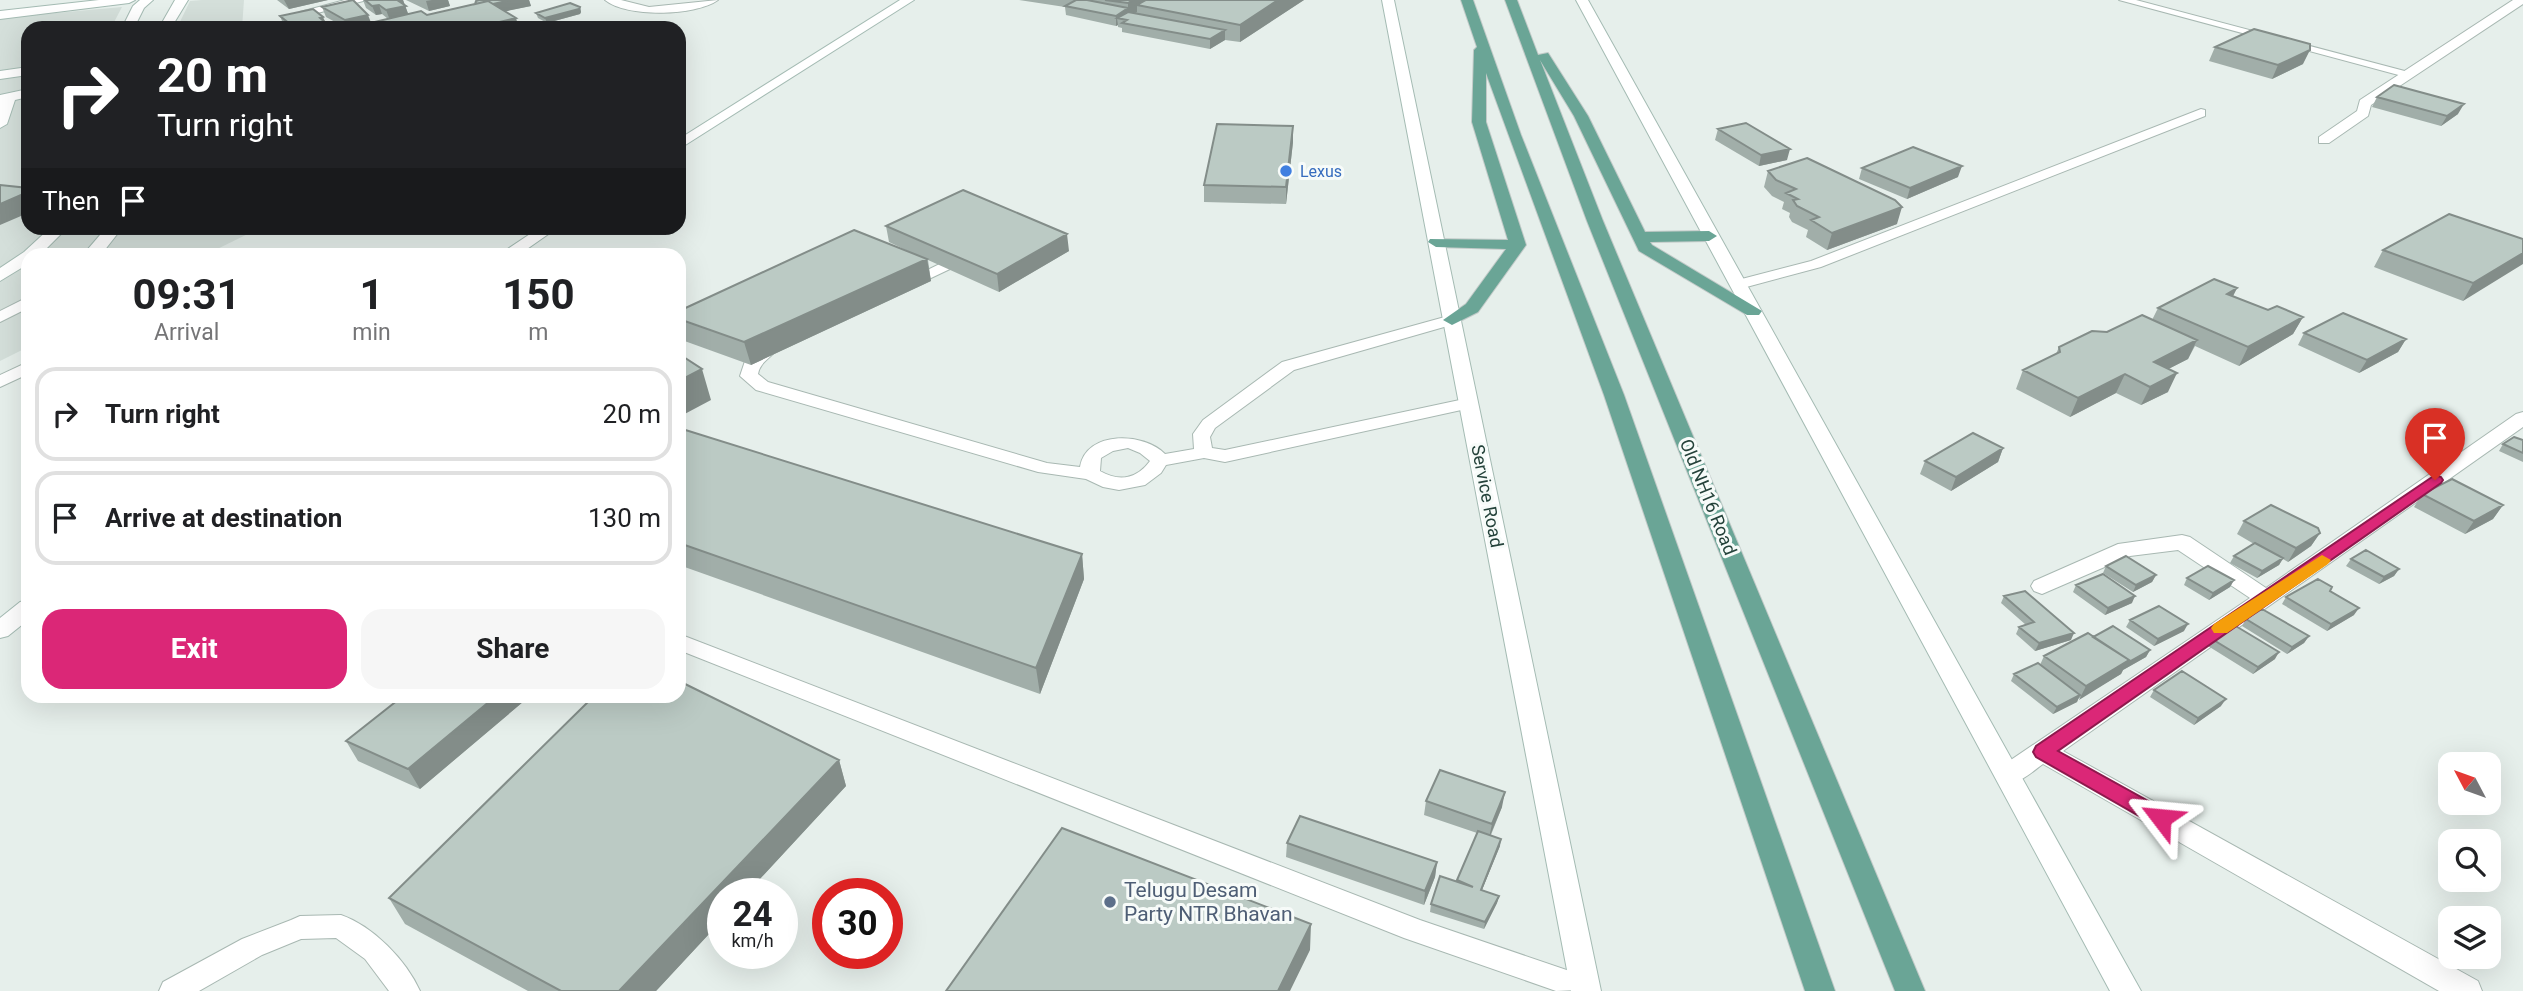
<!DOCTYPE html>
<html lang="en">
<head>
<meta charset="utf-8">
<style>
  body { margin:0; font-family:Roboto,sans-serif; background:#f6f6f6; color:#202124; height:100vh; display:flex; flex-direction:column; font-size:26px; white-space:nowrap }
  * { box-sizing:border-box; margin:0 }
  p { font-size:23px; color:#757577 }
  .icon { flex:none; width:38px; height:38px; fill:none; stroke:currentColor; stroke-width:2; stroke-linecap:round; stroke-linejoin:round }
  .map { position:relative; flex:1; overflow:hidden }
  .sheet { position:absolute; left:21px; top:248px; width:665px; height:455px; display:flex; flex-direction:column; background:#fff; border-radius:21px; box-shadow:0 7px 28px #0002 }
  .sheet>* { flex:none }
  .banner { position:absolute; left:21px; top:21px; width:665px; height:214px; border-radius:21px; box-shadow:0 7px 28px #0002; background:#202124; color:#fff; overflow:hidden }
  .needle { width:46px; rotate:311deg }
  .fabs { position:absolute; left:2438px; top:752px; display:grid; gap:14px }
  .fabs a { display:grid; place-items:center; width:63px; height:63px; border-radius:14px; background:#fff; box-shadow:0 7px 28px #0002; font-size:35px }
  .speed { position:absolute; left:707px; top:878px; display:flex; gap:14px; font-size:35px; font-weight:700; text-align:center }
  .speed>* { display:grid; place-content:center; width:91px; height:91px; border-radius:50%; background:#fff; box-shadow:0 7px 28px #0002; line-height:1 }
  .speed small { font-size:18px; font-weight:400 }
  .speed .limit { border:10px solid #d22; background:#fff; color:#111 }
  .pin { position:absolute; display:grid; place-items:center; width:60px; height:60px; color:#fff; margin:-72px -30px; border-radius:50% 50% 50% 0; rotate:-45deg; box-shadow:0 0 7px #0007 }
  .pin .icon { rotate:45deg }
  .me { position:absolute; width:77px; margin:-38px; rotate:299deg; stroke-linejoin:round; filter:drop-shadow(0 0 5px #0008) }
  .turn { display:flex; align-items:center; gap:24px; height:147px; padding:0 21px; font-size:32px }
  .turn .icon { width:91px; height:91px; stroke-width:2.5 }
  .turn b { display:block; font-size:49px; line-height:60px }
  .then { display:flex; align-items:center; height:66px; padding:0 21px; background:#0003; gap:14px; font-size:26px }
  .eta { display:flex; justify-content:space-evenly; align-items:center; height:119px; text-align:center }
  .eta b { font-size:42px; font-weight:700; line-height:49px }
  .primary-button { display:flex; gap:14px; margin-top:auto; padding:14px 21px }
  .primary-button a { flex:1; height:80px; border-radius:21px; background:#db2777; color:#fff; font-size:28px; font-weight:700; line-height:80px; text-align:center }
  .primary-button a+a { background:#f6f6f6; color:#202124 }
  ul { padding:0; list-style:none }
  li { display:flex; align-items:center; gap:21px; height:94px; margin:0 14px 10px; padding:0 7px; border:4px solid #e0e0e0; border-radius:21px }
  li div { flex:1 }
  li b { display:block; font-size:26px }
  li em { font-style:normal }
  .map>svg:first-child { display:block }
  .built { fill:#d4dfda }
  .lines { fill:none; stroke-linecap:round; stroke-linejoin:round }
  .lane-casing { stroke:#a8b8b2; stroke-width:2 }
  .street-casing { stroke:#a8b8b2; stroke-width:2 }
  .secondary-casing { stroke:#a4bbb3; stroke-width:2 }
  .primary-casing { stroke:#c2cac8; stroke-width:2 }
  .lane { fill:#fff; fill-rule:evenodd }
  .street { fill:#fff; fill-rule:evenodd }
  .secondary { fill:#fff; fill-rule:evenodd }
  .primary { fill:#6aa596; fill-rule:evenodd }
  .wall { fill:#a1aea9 }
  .shaded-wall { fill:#838d89 }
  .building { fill:#bbcac4; stroke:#838d89; stroke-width:2 }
  .route { fill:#db2777; stroke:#8e194d; stroke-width:2 }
  .slow { fill:#f59e0b }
  .shop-dot { fill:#3f7fe0; stroke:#f7fbf9; stroke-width:2.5 }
  .service-dot { fill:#5c6f8a; stroke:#f7fbf9; stroke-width:2.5 }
  .labels { text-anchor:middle; stroke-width:6; stroke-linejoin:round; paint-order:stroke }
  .far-shop-label { font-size:16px; fill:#366cbe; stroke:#f7fbf9; text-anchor:start }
  .street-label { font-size:18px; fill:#24423a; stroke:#f7fbf9 }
  .near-service-label { font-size:21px; fill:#4e5e75; stroke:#f7fbf9; text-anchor:start }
</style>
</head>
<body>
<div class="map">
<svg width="2523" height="991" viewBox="0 0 2523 991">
  <rect width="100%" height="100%" fill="#e6efeb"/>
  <path class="built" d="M202 0H244L242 28H160L178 26 190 1Z
    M122 7 111 28H28V228H260L205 255 28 256V347L0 361V18Z"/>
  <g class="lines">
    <g class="lane-casing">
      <path id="lane" d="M2119 0H2136L2416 74 2406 77Z
        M2201 109 2205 110V116L1821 267 1739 289 1731 284 1734 281 1811 261Z
        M966 251 971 253 974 256 971 259 912 287H902L899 284Z
        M28 297V308L0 322V311Z
        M1452 315 1458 317 1460 320 1458 323 1294 370 1215 428 1210 437 1212 448 1225 450 1469 398 1478 403 1475 407 1225 462 1204 458 1166 465 1161 473 1145 485 1119 490 1103 487 1086 479 1038 472 756 390 740 376 745 361 763 345H775L777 349C770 359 760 362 758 374L768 382 1047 463 1080 467C1086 430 1144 432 1165 454L1194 449 1193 434 1203 420 1282 362ZM1128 448 1140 453 1150 461C1137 479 1119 482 1100 471L1101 458 1113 451Z
        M28 362V374L0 387V375Z
        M679 634 1420 920 1596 980 1600 989 1556 991 1404 938 679 650Z
        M341 915C373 926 406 960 420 991H389L365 959 336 938 301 939 262 955 199 991H159L163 982 242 939 291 920 300 916Z"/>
    </g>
    <g class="street-casing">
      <path id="street" d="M345 0H367L306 16 300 12Z
        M605 0H621L649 7 718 0C696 16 627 18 605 0Z
        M2513 0H2523V4L2371 105 2368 116 2329 143H2319V137L2357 111 2360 100Z
        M2523 412V427L2063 751 2478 981 2482 991H2439L2043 764C2029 774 2016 788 1999 782L1995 775 1999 768 2250 598 2178 550 2130 556 2042 594 2034 591 2031 586 2034 581 2118 544 2182 535 2190 537 2266 588 2516 414Z"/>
    </g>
    <g class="secondary-casing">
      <path id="secondary" d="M99 0H135L129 3 0 19V11Z
        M140 0H153L144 8 134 28H122L133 6Z
        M175 0H188L171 28H159Z
        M900 0H914L679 149V139Z
        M1382 0H1394L1601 991H1571Z
        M1576 0H1588L2141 991H2110Z
        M28 67V75L0 79V71Z
        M28 89V97L15 100 7 124 0 128V95Z
        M50 228H67L39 256H28V264L0 281V268L24 252Z
        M106 228H122L100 256H82Z
        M539 228H557L517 256H497Z
        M28 600V620L8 636 0 638V618L20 602Z"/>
    </g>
    <g class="primary-casing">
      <path id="primary" d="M1461 0H1473L1521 135 1624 395 1835 991H1805L1604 395 1486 73V122L1526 245 1478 312 1452 325 1443 320 1466 304 1506 249 1436 247 1428 242 1430 239 1508 240 1472 122 1474 50 1477 47Z
        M1505 0H1517L1538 55 1548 53 1588 116 1645 232 1709 231 1717 236 1709 241 1650 242 1652 245 1762 311 1759 315H1747L1639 251 1574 116 1540 60 1603 221 1925 991H1895L1587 221Z"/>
    </g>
    <use href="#lane" class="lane"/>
    <use href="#street" class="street"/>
    <use href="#secondary" class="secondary"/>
    <use href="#primary" class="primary"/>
  </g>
  <path class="wall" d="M277 0H328L289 9Z
    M363 0H403L408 14 427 15 475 4 479 0H529L531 6 505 11 519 28H346L326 17 322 7 371 23 388 19 382 14 376 15 366 8Z
    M406 0H448L450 6 429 11Z
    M1019 0H1304L1240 42 1225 40 1210 49 1122 32V28L1118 27V25L1116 26 1066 15 1065 7Z
    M580 7 581 12 580 14 547 23 538 18 536 13Z
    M280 16 326 23 328 28H287L284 26Z
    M2215 47 2303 64 2272 79 2209 61Z
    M2377 97 2458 114 2441 126 2372 107Z
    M1718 129 1787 160 1759 166 1715 140Z
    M1293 142 1286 204 1204 202V185Z
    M1862 168 1958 177 1907 199 1859 179Z
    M1768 171 1897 224 1827 250 1806 237 1808 230 1792 222 1789 217 1790 213 1782 209 1784 202 1772 196 1764 187Z
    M886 226 1069 251 999 292 928 260 931 281 751 365 679 339V311L912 253 889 242Z
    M2523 239 2463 301 2374 267 2383 250Z
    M2237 288 2233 296 2268 310 2303 317 2293 334 2239 366 2195 346 2188 359 2168 369V392L2141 405 2116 393 2070 417 2016 389 2023 370 2056 354 2059 347 2107 332 2152 320 2158 308Z
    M2304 333 2406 339 2398 352 2359 373 2298 345Z
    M679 428 1082 554 1084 579 1040 694 679 565Z
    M2523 440V462L2499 451 2503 444Z
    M2003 448 1998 462 1951 491 1920 474 1925 461Z
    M2422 494 2503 505 2493 519 2465 534 2414 507Z
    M2244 521 2320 533 2311 546 2288 562 2283 559 2279 565 2257 578 2230 563 2234 556 2254 544 2237 534Z
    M2351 559 2399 569 2394 576 2379 584 2346 566Z
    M2106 566 2156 575 2152 582 2133 592 2103 573Z
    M2187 578 2234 580 2230 587 2209 600 2184 585Z
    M2076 585 2132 603 2105 615 2073 592Z
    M2004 596 2071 640 2035 651 2016 634 2019 627 2026 625 2001 603Z
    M2286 597 2354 615 2327 631 2282 604Z
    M2246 619 2309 636 2304 643 2287 654 2242 626Z
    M2130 620 2184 631 2154 646 2126 627Z
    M2093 637 2150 650 2146 657 2123 670 2121 674 2078 699 2077 702 2053 714 2011 681 2014 674 2040 665 2044 656Z
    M2212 639 2275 659 2253 674 2208 646Z
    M2154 690 2221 706 2194 725 2150 697Z
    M399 696H530L420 789 358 761 346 741 401 698Z
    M839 760 846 786 656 991H528L405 924 389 898Z
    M1426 801 1502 807 1491 835 1500 846 1482 890 1499 896 1497 903 1484 929 1430 912 1431 904 1457 882 1477 833 1424 815Z
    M1287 843 1437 862 1435 877 1424 905 1286 857Z"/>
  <path class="shaded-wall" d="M284 0H328L289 9Z
    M397 0H403L409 16 390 20 386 10Z
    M432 0H448L450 6 429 11 426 1Z
    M511 0H529L531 6 483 16 480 7Z
    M1133 0H1157L1137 5V12L1128 17V3Z
    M1278 0H1304L1240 42V25Z
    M379 5 382 14 376 15 372 6Z
    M580 7 581 12 580 14 547 23 545 18Z
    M1128 8V17L1117 18 1118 25 1116 26V16Z
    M368 15 372 25 348 28 345 20Z
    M323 17 328 28H309L320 18Z
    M516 18 519 28H474Z
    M290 24H297L299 28H292Z
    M1225 30V40L1210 49V39Z
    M2310 50 2303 64 2272 79 2278 65Z
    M2464 104 2458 114 2441 126 2447 116Z
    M1293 126V142L1286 204V187Z
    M1790 149 1787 160 1759 166 1761 155Z
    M1962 166 1958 177 1907 199 1910 188Z
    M28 192V213L0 225V204Z
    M1902 207 1897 224 1827 250 1832 233Z
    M1067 234 1069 251 999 292 997 274Z
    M2523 253V264L2463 301 2473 283Z
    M927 259 931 281 751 365 744 342Z
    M2237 288 2228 306 2227 294Z
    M2303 317 2293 334 2239 366 2248 347Z
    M2406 339 2398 352 2359 373 2367 360Z
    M2197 340 2188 359 2145 381 2154 362Z
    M702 369 711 400 679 417V381Z
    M2177 373 2168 392 2141 405 2150 387Z
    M2125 374 2116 393 2070 417 2078 398Z
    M2003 448 1998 462 1951 491 1956 477Z
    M2503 505 2493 519 2465 534 2474 521Z
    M2320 533 2311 546 2288 562 2296 548Z
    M1082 554 1084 579 1040 694 1036 668Z
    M2283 558 2279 565 2257 578 2262 571Z
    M2399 569 2394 576 2379 584 2384 577Z
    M2156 575 2152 582 2133 592 2136 585Z
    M2234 580 2230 587 2209 600 2213 593Z
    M2135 596 2132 603 2105 615 2108 608Z
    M2359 608 2354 615 2327 631 2331 624Z
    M2188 624 2184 631 2154 646 2158 639Z
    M2074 633 2071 640 2035 651 2039 643Z
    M2309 636 2304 643 2287 654 2292 647Z
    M2150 650 2146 657 2123 670 2121 674 2079 700 2086 686 2129 660Z
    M2279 652 2275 659 2253 674 2258 667Z
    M2080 695 2077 702 2053 714 2057 707Z
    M496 696H530L420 789 408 769Z
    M2226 699 2221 706 2194 725 2198 718Z
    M839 760 846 786 746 894H723V919L656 991H619Z
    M1505 792 1502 807 1489 838 1492 824Z
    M1501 839 1500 846 1479 897 1481 890Z
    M1437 862 1435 877 1424 905 1425 891Z
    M1499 896 1497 903 1484 929 1485 922Z
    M1311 924 1310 950 1290 991H1278Z"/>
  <path class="building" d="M353 0 368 15 345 20 322 7Z
    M365 0H397L406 6 386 10 379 5 372 6Z
    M479 0H511L493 4 488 1 475 4 476 1Z
    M1076 0H1087L1128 8 1116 16 1065 6Z
    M1105 0H1133L1128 3Z
    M1146 0H1278L1240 25 1137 5Z
    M488 1 516 18 474 28H354L353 27 421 11 427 15Z
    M570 3 580 7 579 9 545 18 536 13Z
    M313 9 323 17 320 18 327 24 309 28H302L297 24H290L280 16Z
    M1128 12 1225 30 1210 39 1122 23 1127 20 1117 18Z
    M2254 29 2310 44V50L2278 65 2215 47Z
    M2394 85 2464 104 2447 116 2377 97Z
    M1746 123 1790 149 1761 155 1718 129Z
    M1217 124 1293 126 1286 187 1204 185Z
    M1913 147 1962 166 1910 188 1862 168Z
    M1807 158 1895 200 1902 207 1832 233 1811 220 1819 217 1797 206 1793 200 1798 199 1786 193 1796 189 1776 180 1768 171Z
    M0 185 28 188V192L0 204Z
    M963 190 1067 234 997 274 886 226Z
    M2449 214 2523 239V253L2473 283 2383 250Z
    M854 230 927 259 744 342 679 319V311Z
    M2214 279 2237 288 2227 294 2268 310 2277 306 2303 317 2248 347 2158 308Z
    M2343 313 2406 339 2367 360 2304 333Z
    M2142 315 2197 340 2154 362 2177 373 2150 387 2125 374 2078 398 2023 370 2060 352 2059 347 2092 331 2107 332Z
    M679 354 702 369 679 381Z
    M679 428 1082 554 1036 668 679 543Z
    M1973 433 2003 448 1956 477 1925 461Z
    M2514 437 2523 440V453L2503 444Z
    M2452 479 2503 505 2474 521 2422 494Z
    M2271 505 2318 528 2320 533 2296 548 2244 521Z
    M2255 543 2283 558 2262 571 2234 556Z
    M2366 550 2399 569 2384 577 2351 559Z
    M2126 556 2156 575 2136 585 2106 566Z
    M2208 566 2234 580 2213 593 2187 578Z
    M2103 574 2135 596 2108 608 2076 585Z
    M2318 579 2332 587 2330 591 2359 608 2331 624 2286 597Z
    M2025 591 2074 633 2039 643 2019 627 2034 622 2004 596Z
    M2159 606 2188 624 2158 639 2130 620Z
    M2262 609 2309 636 2292 647 2246 619Z
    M2234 625 2279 652 2258 667 2212 639Z
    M2113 626 2150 650 2127 663 2129 660 2093 637Z
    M2088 633 2129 660 2086 686 2044 656Z
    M2038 663 2080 695 2057 707 2014 674Z
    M2182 671 2226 699 2198 718 2154 690Z
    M679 681 839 760 619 991H561L389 898 594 696H679Z
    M403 696H496L408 769 346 741Z
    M1440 770 1505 792 1492 824 1426 801Z
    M1300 816 1437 862 1425 891 1287 843Z
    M1062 828 1311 924 1278 991H946Z
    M1478 831 1501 839 1481 890 1499 896 1485 922 1431 904 1440 876 1473 887 1457 880Z"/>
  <path class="route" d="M2435 475 2441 477 2443 480 2441 483 2058 751 2168 812 2171 818 2168 824 2161 826 2153 824 2036 757 2033 752 2036 746Z"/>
  <path class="slow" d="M2322 555 2331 560 2328 564 2227 633H2214L2211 628 2214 624Z"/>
  <circle class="shop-dot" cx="1286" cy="171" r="7"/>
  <circle class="service-dot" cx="1110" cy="902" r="7"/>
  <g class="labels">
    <g class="far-shop-label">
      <text x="1300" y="177">Lexus</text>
    </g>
    <g class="street-label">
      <text transform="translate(1487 496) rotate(79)" y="6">Service Road</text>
      <text transform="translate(1708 497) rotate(68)" y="6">Old NH16 Road</text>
    </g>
    <g class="near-service-label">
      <text x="1124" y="897">Telugu Desam<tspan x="1124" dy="24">Party NTR Bhavan</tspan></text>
    </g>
  </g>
</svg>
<div class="fabs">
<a><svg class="needle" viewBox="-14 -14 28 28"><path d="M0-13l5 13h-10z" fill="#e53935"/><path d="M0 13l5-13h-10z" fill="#757577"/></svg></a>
<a><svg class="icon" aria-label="search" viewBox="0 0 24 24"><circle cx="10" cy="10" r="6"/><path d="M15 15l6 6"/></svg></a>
<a><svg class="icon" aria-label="layers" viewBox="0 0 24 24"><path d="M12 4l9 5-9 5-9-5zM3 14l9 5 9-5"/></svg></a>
</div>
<div class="speed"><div>24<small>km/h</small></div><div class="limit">30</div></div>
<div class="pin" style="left:2435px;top:480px;background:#d93025"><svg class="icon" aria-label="arrive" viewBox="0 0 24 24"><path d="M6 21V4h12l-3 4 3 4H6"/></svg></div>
<svg class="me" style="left:2161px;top:818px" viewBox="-20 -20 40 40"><path d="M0-17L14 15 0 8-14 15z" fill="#db2777" stroke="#fff" stroke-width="4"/></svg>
<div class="banner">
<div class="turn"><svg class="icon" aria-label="right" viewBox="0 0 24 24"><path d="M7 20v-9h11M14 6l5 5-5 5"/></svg><div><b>20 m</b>Turn right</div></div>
<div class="then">Then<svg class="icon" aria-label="arrive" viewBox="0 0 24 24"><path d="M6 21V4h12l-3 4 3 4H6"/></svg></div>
</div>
<section class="sheet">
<div class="eta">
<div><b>09:31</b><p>Arrival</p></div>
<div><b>1</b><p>min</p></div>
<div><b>150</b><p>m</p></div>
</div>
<ul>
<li><svg class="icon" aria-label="right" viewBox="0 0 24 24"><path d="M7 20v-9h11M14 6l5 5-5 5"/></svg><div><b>Turn right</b></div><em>20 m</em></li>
<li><svg class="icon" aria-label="arrive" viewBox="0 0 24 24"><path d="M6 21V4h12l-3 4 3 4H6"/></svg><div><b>Arrive at destination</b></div><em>130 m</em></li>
</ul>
<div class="primary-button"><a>Exit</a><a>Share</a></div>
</section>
</div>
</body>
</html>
